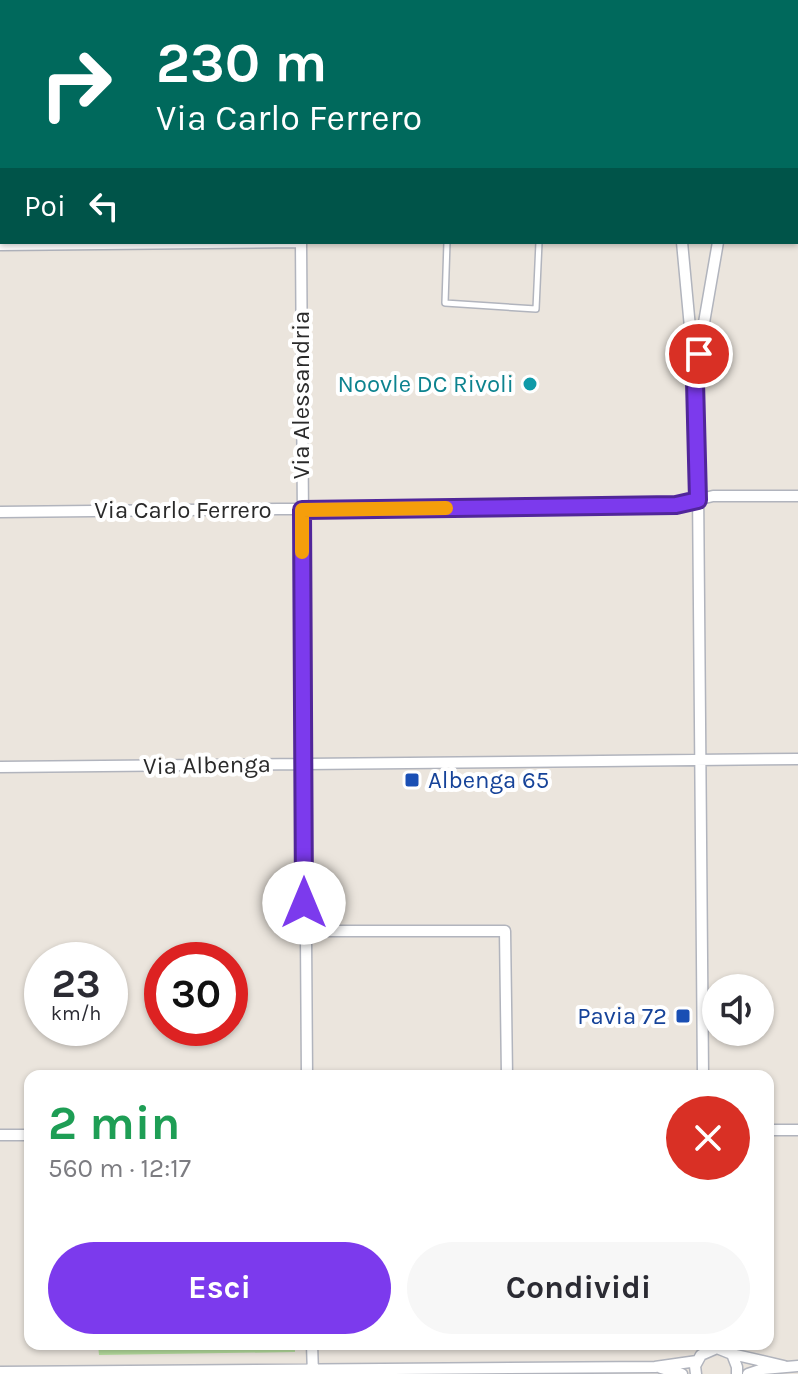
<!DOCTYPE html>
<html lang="it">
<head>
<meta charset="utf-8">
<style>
  body { margin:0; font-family:Karla,sans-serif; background:#f7f7f7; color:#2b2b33; height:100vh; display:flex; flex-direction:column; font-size:30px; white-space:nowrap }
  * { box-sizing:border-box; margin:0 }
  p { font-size:26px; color:#7c7c81 }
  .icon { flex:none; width:44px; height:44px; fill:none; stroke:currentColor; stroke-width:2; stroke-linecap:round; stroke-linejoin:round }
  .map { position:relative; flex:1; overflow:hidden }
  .panel { position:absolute; left:24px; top:1070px; width:750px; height:280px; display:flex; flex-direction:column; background:#fff; border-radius:16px; box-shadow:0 2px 6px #0004 }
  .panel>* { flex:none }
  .guide { position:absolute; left:0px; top:0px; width:798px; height:244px; box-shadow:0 2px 6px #0004; background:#00695c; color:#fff; overflow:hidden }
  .fabs { position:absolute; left:702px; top:974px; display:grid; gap:16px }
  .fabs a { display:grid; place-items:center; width:72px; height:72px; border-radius:50%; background:#fff; box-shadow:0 2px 6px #0004; font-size:40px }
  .speed { position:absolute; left:24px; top:942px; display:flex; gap:16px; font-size:40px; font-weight:700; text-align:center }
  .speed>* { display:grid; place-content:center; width:104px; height:104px; border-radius:50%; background:#fff; box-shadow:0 2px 6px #0004; line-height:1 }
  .speed small { font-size:20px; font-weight:400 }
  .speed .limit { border:12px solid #d22; background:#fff; color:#111 }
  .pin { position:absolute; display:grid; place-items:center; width:68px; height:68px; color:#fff; margin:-34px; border:4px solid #fff; border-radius:50%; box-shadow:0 2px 8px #0007 }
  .me { position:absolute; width:88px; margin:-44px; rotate:0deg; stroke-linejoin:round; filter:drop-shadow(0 0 6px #0008) }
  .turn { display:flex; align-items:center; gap:28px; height:168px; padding:0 24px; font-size:36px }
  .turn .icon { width:104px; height:104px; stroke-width:2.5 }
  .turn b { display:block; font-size:56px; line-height:68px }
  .then { display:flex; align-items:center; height:76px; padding:0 24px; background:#0003; gap:16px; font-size:30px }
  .round { display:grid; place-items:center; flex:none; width:84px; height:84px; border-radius:42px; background:#f7f7f7 }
  .head { display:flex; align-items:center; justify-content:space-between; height:136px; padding:0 24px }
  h1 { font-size:48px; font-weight:700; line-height:60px; color:#1e9e55 }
  .primary-button { display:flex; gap:16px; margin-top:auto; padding:16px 24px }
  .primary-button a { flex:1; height:92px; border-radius:48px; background:#7c3aed; color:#fff; font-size:32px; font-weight:700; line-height:92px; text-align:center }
  .primary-button a+a { background:#f7f7f7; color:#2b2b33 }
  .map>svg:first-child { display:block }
  .green { fill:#b6de9e }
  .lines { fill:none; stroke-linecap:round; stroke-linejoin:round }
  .service-casing { stroke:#b1b4bd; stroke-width:8 }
  .minor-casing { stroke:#b1b4bd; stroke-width:13 }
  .secondary-casing { stroke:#b1b4bd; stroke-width:17 }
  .service { stroke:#fff; stroke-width:5 }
  .minor { stroke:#fff; stroke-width:10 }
  .secondary { stroke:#fff; stroke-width:14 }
  .route-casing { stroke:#51269a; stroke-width:20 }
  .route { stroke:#7c3aed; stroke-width:14 }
  .slow { stroke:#f59e0b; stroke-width:14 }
  .culture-dot { fill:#0f9aa8; stroke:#fff; stroke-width:3 }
  .transit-dot { fill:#1a4fb4; stroke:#fff; stroke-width:3 }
  .labels { text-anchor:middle; stroke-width:8; stroke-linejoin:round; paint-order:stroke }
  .culture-label { font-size:24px; fill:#0d838f; stroke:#fff; text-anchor:end }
  .street-label { font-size:24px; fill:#2a2a2a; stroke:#fff }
  .transit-label { font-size:24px; fill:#164399; stroke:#fff; text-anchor:start }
</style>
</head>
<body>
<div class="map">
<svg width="798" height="1374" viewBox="0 0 798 1374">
  <rect width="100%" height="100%" fill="#ebe5dd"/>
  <path class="green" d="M98 1344H295V1352L99 1355Z"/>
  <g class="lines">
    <g class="service-casing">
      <path id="service" d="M620 0 627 2
        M447 242 445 303 536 309 539 242"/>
    </g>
    <g class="minor-casing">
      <path id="minor" d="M63 0 69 2
        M694 2V0
        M796 28H798
        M796 174H798
        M682 242 695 381 698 487 703 1076
        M0 245 301 242 307 1076
        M697 363 718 242
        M0 512 676 505 713 496H798
        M0 767 798 759
        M305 931H505L507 1076
        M768 1130H798
        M0 1135H30
        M312 1344 313 1374
        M732 1354 784 1366
        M661 1368 682 1374
        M0 1372 655 1367 697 1361
        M696 1374 695 1366 701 1355 717 1348 732 1354 737 1367V1374
        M748 1374 763 1369 798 1366"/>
    </g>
    <g class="secondary-casing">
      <path id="secondary" d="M106 0 112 2
        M157 0 163 2
        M796 201 798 202
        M796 225H798"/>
    </g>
    <use href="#service" class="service"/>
    <use href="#minor" class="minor"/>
    <use href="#secondary" class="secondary"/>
  </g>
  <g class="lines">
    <g class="route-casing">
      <path id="route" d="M304 903 302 510 676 505 698 500 695 381 699 354"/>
    </g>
    <use href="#route" class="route"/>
    <path class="slow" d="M302 552V510L446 508"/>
  </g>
  <circle class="culture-dot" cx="530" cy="384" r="8"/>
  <g class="transit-dot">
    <rect x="404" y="772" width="16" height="16" rx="4"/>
    <rect x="675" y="1008" width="16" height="16" rx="4"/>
  </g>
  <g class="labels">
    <g class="culture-label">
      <text x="514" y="392">Noovle DC Rivoli</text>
    </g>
    <g class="street-label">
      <text transform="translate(301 395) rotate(-90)" y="8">Via Alessandria</text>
      <text x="183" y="518">Via Carlo Ferrero</text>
      <text transform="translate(207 765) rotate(-1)" y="8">Via Albenga</text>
    </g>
    <g class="transit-label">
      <text x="428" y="788">Albenga 65</text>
      <text x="667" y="1024" text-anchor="end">Pavia 72</text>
    </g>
  </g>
</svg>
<div class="fabs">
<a><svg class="icon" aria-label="sound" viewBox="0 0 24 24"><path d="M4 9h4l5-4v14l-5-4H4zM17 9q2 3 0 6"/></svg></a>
</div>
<div class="speed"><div>23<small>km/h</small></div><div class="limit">30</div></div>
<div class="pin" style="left:699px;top:354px;background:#d93025"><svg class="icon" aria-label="arrive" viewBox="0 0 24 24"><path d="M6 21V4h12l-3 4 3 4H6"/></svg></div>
<svg class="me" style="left:304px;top:903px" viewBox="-20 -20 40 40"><circle r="19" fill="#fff"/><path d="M0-13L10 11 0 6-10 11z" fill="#7c3aed"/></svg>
<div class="guide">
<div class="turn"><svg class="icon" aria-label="right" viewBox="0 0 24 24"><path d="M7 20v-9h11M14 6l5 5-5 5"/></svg><div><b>230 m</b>Via Carlo Ferrero</div></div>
<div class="then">Poi<svg class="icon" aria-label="left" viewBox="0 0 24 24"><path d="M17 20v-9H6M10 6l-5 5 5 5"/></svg></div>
</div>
<section class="panel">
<div class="head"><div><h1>2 min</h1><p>560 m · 12:17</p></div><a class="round" style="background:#d93025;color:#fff"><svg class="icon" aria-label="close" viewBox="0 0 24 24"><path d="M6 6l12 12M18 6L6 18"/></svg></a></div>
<div class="primary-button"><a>Esci</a><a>Condividi</a></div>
</section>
</div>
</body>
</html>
